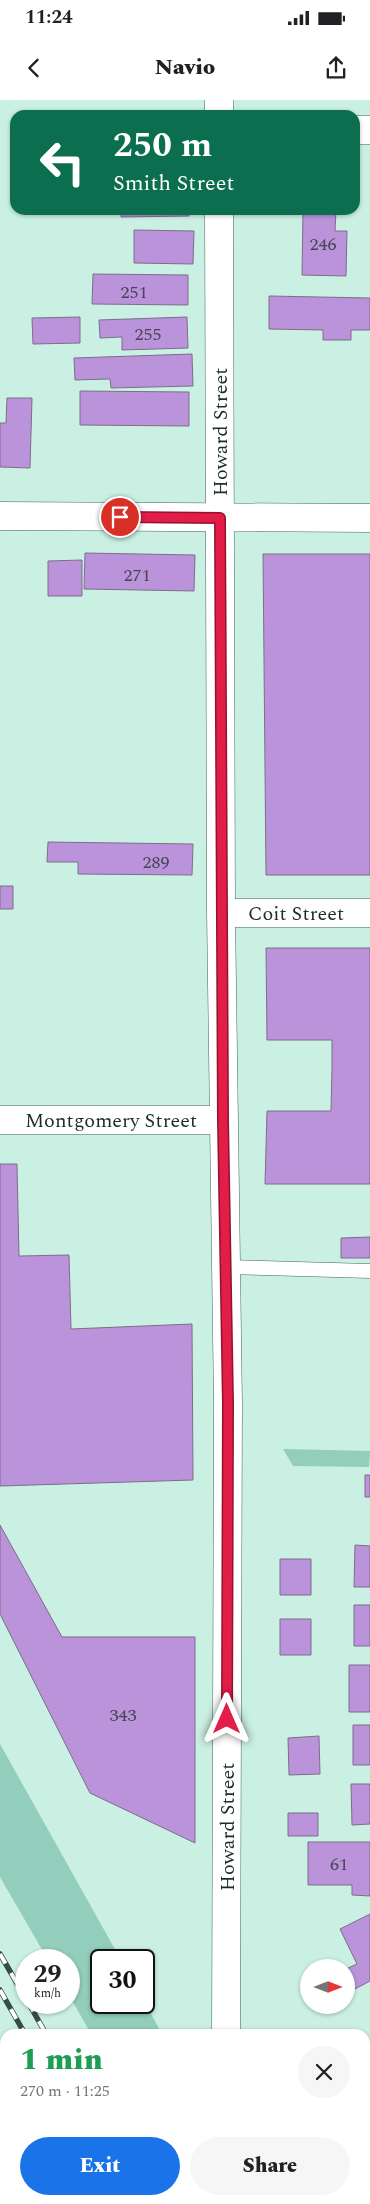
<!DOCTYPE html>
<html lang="en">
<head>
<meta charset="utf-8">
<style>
  body { margin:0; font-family:Spectral,serif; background:#f6f6f6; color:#202124; height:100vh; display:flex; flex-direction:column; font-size:19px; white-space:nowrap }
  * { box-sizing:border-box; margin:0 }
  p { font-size:16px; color:#757577 }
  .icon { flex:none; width:28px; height:28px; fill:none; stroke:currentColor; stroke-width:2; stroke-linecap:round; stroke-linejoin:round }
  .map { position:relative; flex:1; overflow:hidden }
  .side { position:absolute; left:0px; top:1929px; width:370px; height:176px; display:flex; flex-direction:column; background:#fff; border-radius:15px 15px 0 0; box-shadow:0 1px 4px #0004 }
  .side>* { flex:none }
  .hud { position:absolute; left:10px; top:10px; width:350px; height:105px; border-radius:15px; box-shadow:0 1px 4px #0004; background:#0b6e4f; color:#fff; overflow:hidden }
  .needle { width:32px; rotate:90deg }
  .buttons { position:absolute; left:300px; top:1859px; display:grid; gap:10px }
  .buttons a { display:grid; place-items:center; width:55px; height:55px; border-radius:50%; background:#fff; box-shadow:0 1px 4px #0004; font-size:25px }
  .speed { position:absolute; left:15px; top:1849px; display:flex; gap:10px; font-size:25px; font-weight:700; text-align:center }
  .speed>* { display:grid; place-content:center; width:65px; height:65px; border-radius:50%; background:#fff; box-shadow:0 1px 4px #0004; line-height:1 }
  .speed small { font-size:12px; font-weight:400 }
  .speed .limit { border:2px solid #111; border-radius:8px; background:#fff; color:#111 }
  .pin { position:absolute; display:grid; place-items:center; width:42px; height:42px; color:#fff; margin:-21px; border:2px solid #fff; border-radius:50%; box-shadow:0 1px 5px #0007 }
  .me { position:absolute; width:55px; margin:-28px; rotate:0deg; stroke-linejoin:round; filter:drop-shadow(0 0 4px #0008) }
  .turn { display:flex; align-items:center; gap:18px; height:105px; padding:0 20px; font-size:22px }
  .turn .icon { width:65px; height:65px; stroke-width:2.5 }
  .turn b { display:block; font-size:35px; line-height:42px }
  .round { display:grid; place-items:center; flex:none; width:52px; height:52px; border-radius:26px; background:#f6f6f6 }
  .head { display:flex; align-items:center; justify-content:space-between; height:85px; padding:0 20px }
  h1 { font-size:30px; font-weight:800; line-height:38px; color:#1e9e55 }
  .cta { display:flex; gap:10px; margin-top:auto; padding:10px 20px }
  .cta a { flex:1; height:58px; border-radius:30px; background:#1a73e8; color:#fff; font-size:20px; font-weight:800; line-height:58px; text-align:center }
  .cta a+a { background:#f6f6f6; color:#202124 }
  .status { display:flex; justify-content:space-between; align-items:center; height:35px; padding:0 25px; background:#fff; direction:ltr }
  .status svg { height:14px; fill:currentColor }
  header { display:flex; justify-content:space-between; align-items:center; height:65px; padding:0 20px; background:#fff; font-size:22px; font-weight:800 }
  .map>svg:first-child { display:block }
  .green { fill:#92cebb }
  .building { fill:#ba93da; stroke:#7c6e88 }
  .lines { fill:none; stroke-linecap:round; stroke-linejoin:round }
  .lane-casing { stroke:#42655a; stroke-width:15 }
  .street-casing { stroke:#42655a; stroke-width:29 }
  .lane { stroke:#fff; stroke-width:14 }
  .street { stroke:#fff; stroke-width:28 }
  .rail-casing { stroke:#384b45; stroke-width:5.5 }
  .rail { stroke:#fff; stroke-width:4; stroke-dasharray:11; stroke-linecap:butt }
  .route-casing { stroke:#92132f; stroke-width:12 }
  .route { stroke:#e11d48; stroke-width:9 }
  .labels { text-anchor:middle; stroke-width:4; stroke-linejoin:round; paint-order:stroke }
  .number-label { font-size:18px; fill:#454654 }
  .street-label { font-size:20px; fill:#1e2d28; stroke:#fff }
</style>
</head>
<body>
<div class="status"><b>11:24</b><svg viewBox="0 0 49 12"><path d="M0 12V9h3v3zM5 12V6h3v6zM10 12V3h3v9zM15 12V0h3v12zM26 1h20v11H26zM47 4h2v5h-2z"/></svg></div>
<header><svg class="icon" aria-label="back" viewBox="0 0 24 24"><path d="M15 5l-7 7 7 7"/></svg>Navio<svg class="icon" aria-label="share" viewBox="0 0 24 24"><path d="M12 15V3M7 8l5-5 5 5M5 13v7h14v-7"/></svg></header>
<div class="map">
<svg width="370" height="2104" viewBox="0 0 370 2104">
  <rect width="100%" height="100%" fill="#caf0e3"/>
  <path class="green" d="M283 1349 370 1351 369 1367 293 1366Z
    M0 1644 121 1860H101V1902H144V1901L162 1934H91L69 1895V1860H48L0 1777Z"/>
  <path class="building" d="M121 110H189V116L121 117Z
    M303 110H336L335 131H347L346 176 302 175Z
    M134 130 194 131 193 164 134 163Z
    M93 174 188 175V205L92 204Z
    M269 196 370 198V230H351V240H323V230L269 229Z
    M80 217V243L33 244 32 218Z
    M187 217 188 248 122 250V237L100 238 99 220Z
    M192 254 193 286 111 288 110 279 75 280 74 258Z
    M80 291 189 292V326L80 325Z
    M7 298H32L30 368 0 367V323H6Z
    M85 453 195 455 194 491 84 489Z
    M263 454H370V775H266Z
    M82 460V496H48V461Z
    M48 742 193 744 192 775 78 774V762H47Z
    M0 786H13V809H0Z
    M266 848H370V1084H265L267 1011H331L332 968V940H267Z
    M0 1064H17L19 1156 69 1155 71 1229 192 1224 193 1380 0 1386Z
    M370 1137V1158H341V1138Z
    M365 1375H370V1397H365Z
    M0 1425 62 1537H195V1743L90 1693 0 1514Z
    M355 1445 370 1446V1487H354Z
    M280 1459H311V1495H280Z
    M354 1505H370V1546H354Z
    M280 1519H311V1555H280Z
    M349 1565H370V1612H349Z
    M353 1625H370V1665H353Z
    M319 1636 320 1674 289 1675 288 1638Z
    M351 1684H370V1724L352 1725Z
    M288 1713H318V1736H288Z
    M308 1742H370V1796L352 1795V1785H308Z
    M370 1814V1881L355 1889 346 1869 357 1864 340 1829Z"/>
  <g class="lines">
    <g class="lane-casing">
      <path id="lane" d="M226 1167 370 1171"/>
    </g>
    <g class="street-casing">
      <path id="street" d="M219 0V15
        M355 30H370
        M219 110 221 813 228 1304 226 1934
        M0 416 370 418
        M221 813H370
        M0 1020H223
        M226 2104V2100"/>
    </g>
    <use href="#lane" class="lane"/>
    <use href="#street" class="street"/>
    <g class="rail-casing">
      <path id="rail" d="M0 1854 26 1899
        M0 1890 25 1934
        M28 1902 46 1934
        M123 2100 125 2104
        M144 2100 146 2104"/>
    </g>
    <use href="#rail" class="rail"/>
  </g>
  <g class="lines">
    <g class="route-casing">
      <path id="route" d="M120 417 220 418 223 1020 228 1304 227 1619"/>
    </g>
    <use href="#route" class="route"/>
  </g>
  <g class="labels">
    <g class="number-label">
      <text x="323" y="150">246</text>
      <text x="134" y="198">251</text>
      <text x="148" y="240">255</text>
      <text x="137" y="481">271</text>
      <text x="156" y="768">289</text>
      <text x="123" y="1621">343</text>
      <text x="339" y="1770">61</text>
    </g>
    <g class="street-label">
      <text transform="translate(220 332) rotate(-90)" y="7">Howard Street</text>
      <text x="296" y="820">Coit Street</text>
      <text x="111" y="1027">Montgomery Street</text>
      <text transform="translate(227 1727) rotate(-90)" y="7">Howard Street</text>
    </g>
  </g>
</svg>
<div class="buttons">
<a><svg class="needle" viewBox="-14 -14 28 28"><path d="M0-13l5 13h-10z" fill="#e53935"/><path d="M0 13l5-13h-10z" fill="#757577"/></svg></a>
</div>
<div class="speed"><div>29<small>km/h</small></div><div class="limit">30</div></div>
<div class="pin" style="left:120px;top:417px;background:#d93025"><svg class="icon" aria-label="arrive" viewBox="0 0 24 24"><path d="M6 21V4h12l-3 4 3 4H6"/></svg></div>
<svg class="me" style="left:227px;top:1619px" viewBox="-20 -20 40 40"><path d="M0-17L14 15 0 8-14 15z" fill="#e11d48" stroke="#fff" stroke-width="4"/></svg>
<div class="hud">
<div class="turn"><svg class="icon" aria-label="left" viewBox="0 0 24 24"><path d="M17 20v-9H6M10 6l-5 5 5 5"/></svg><div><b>250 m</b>Smith Street</div></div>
</div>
<section class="side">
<div class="head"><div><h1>1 min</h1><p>270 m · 11:25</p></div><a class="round"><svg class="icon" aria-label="close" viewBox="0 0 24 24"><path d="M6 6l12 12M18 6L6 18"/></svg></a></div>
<div class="cta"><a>Exit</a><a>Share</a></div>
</section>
</div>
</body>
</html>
